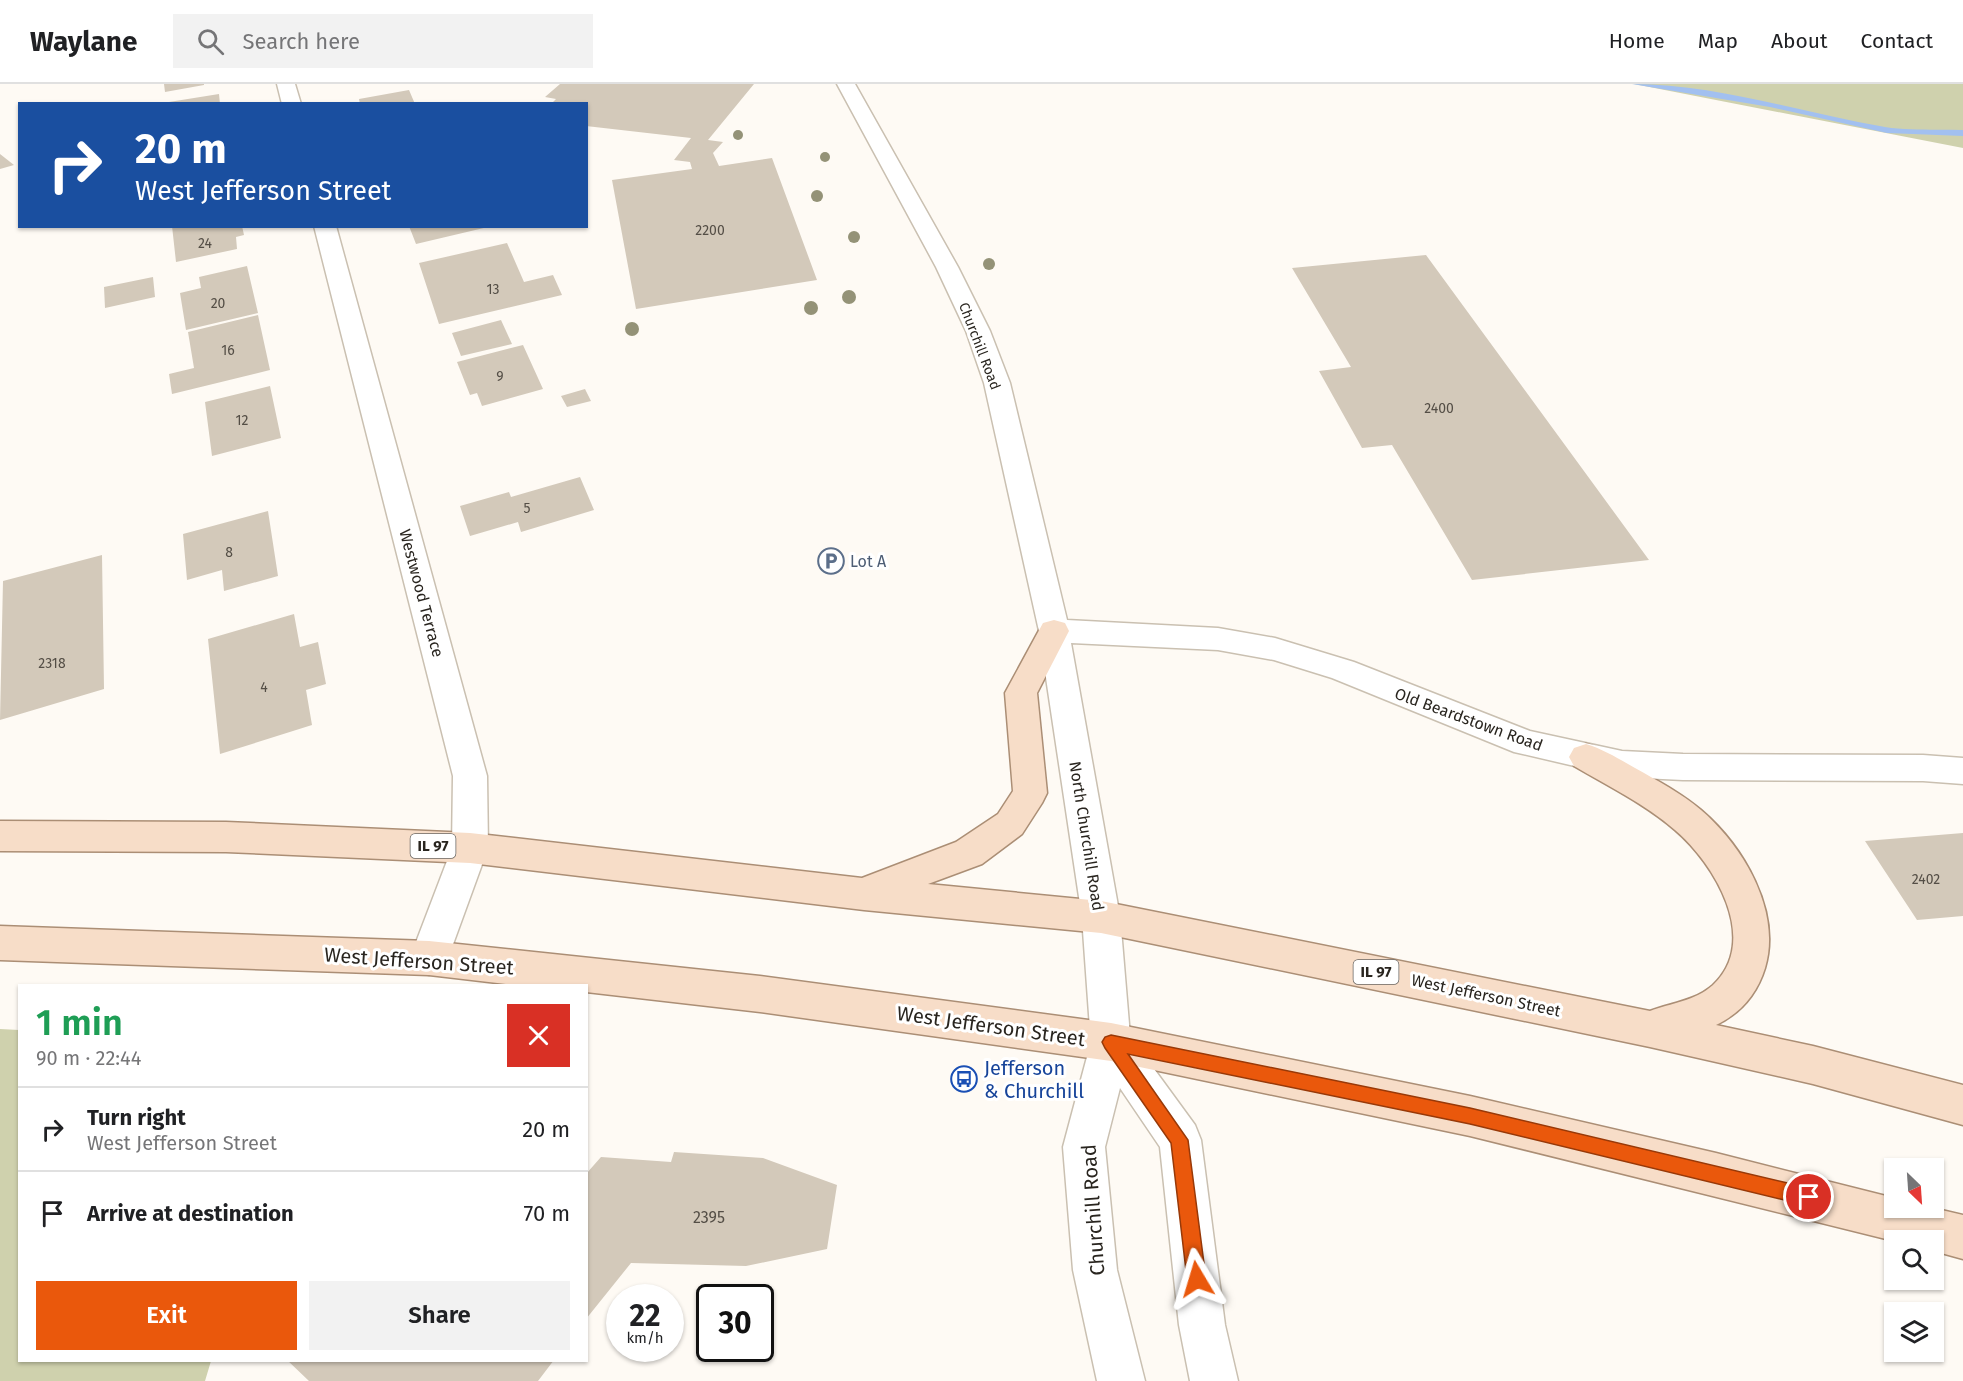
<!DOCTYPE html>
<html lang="en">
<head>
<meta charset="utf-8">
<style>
  body { margin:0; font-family:"Fira Sans",sans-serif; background:#f2f2f2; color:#202124; height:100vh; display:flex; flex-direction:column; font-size:22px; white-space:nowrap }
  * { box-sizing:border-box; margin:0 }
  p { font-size:20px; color:#757577 }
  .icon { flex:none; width:33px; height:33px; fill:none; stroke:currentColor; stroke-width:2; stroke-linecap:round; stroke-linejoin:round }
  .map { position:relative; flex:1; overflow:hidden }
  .side { position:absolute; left:18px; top:900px; width:570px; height:378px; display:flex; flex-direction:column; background:#fff; border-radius:0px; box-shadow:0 2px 4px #0004 }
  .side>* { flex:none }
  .hud { position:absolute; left:18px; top:18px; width:570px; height:126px; border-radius:0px; box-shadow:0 2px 4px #0004; background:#1a4fa0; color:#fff; overflow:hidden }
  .needle { width:39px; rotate:155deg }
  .fabs { position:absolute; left:1884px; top:1074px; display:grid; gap:12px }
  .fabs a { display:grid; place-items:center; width:60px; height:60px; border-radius:0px; background:#fff; box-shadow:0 2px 4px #0004; font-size:30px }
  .speed { position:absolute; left:606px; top:1200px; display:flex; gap:12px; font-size:30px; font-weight:700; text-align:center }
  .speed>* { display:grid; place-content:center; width:78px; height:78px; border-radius:50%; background:#fff; box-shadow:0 2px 4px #0004; line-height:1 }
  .speed small { font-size:15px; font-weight:400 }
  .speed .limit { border:3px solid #111; border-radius:9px; background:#fff; color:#111 }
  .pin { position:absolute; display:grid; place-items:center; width:51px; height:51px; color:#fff; margin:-26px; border:3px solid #fff; border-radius:50%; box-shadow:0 2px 6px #0007 }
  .me { position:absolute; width:66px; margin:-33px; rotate:353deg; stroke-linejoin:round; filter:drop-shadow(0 0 4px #0008) }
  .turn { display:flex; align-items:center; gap:21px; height:126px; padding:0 18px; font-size:27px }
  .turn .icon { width:78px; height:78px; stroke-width:2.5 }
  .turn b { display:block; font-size:42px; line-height:51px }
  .round { display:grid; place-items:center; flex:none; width:63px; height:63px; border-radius:0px; background:#f2f2f2 }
  .overview { display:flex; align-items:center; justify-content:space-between; height:102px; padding:0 18px }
  h1 { font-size:36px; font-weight:600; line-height:45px; color:#1e9e55 }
  .action { display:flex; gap:12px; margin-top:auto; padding:12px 18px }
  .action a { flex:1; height:69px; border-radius:0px; background:#ea580c; color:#fff; font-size:24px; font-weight:600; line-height:69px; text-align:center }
  .action a+a { background:#f2f2f2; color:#202124 }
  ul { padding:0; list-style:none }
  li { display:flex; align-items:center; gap:18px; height:84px; padding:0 18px; border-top:2px solid #e0e0e0 }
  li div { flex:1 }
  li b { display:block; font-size:22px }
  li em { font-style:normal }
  header { display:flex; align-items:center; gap:36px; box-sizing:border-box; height:84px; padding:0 30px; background:#fff; border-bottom:2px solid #e0e0e0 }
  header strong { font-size:28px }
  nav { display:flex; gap:33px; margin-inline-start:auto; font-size:21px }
  .search { width:420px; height:54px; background:#f2f2f2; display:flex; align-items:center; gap:15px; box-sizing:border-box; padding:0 21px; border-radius:0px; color:#757577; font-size:22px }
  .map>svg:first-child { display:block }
  .green { fill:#cfd1ad }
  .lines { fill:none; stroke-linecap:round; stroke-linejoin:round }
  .stream { fill:#a2c0f0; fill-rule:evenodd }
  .building { fill:#d3c9ba }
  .minor-casing { stroke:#cac0b1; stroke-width:3 }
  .major-casing { stroke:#ab8e75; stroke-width:3 }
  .minor { fill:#fff; fill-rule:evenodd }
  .major { fill:#f7ddc8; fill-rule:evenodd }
  .tree { fill:#949277 }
  .route { fill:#ea580c; stroke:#983908; stroke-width:1.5 }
  .labels { text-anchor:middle; stroke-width:6; stroke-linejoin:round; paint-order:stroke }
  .number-label { font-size:14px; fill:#544e46 }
  .far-street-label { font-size:14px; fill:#29251f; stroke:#fff }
  .shield { fill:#fff; stroke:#696662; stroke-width:1.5 }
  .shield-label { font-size:15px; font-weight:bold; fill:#29251f }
  .service-label { font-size:16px; fill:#4e5e75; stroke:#fff; text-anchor:start }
  .street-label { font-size:16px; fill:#29251f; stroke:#fff }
  .near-number-label { font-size:16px; fill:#544e46 }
  .near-street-label { font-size:20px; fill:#29251f; stroke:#fff }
  .near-transit-label { font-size:20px; fill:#164399; stroke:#fff; text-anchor:start }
</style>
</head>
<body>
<header>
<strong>Waylane</strong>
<div class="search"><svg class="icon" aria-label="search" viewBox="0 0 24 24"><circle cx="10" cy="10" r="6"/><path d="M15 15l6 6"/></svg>Search here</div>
<nav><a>Home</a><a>Map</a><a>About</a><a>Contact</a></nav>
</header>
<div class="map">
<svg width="1963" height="1297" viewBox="0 0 1963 1297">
  <rect width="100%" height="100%" fill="#fefaf4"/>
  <path class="green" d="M1634 0H1963V64Z
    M0 945 19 946 20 1276 211 1277 205 1297H0Z"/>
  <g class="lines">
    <path class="stream" d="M1632 0C1718 0 1801 29 1885 43 1910 47 1938 45 1963 46V52L1887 49 1770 23Z"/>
  </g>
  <path class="building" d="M164 0H204V1L165 8Z
    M560 0H754L708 56 723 58 713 69 719 82 772 74 817 196 636 225 612 96 692 85 690 78 674 76 691 54 586 42V20H551L556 15 545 13Z
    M409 6 415 20H360L359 15Z
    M219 10 220 20H169V18Z
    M0 70 14 81 0 85Z
    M172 142H242L244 151 236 153 237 165 176 178Z
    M409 142H488V143L416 160Z
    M507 159 524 198 553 191 562 211 439 240 419 179Z
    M1426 171 1649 476 1472 496 1392 361 1362 364 1319 287 1351 283 1292 184Z
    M247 182 258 229 186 246 180 209 201 204 199 193Z
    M153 193 155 213 105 224 104 203Z
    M258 231 270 286 172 310 169 290 194 284 188 248Z
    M501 236 512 260 461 272 452 249Z
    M523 261 543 305 482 322 477 309 470 311 457 278Z
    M270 302 281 354 212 372 205 318Z
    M585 305 591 317 567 323 561 312Z
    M580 393 594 426 521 448 518 438 470 452 460 422 509 408 511 413Z
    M268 427 278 492 224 507 222 486 187 496 183 450Z
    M102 471 104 605 0 636 3 497Z
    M294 530 300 563 318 558 326 600 306 606 312 641 220 670 208 555Z
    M1963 749V832L1917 836 1865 757Z
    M674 1068 763 1074 837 1101 827 1165 746 1182 631 1179 586 1235V1090L601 1073 671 1078Z
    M287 1276H554L538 1297H309Z"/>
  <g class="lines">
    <g class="minor-casing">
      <path id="minor" d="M277 0H295L301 20H282Z
        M837 0H855L958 183 990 247 1010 299 1067 536 1218 544 1275 554 1354 578 1530 647 1622 667 1683 670 1923 671 1963 674V700L1923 697 1683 696 1622 693 1514 668 1332 594 1274 576 1218 566 1071 559 1120 833 1130 952 1195 1041 1201 1056 1225 1241 1238 1297H1190L1179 1241 1160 1063 1120 1004 1105 1063 1117 1186 1145 1297H1097L1073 1186 1063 1063 1091 958 1082 833 1039 547 984 299 966 247 936 183Z
        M314 142H336L487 692 488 764 448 874 442 886 429 891 416 886 410 874 452 764 453 692Z"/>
    </g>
    <g class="major-casing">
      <path id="major" d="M1054 536 1065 539 1069 547 1037 609 1047 709 1042 719 1022 750 982 780 928 800 1101 817 1650 927C1671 919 1695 917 1713 901 1761 856 1714 779 1675 746 1645 720 1608 702 1574 682L1569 673 1574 664 1586 660C1603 665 1619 675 1635 684 1658 697 1681 709 1701 726 1743 762 1782 827 1765 884 1757 910 1741 929 1716 941L1813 962 1963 1001V1041L1813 1000 1650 963 1101 849 864 826 470 779 226 768 0 767V737L226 738 470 749 862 794 956 758 998 730 1013 707 1005 609 1043 539Z
        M0 842 429 857 760 892 1111 939 1470 1012 1716 1069 1894 1114V1124H1933L1963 1131V1175L1934 1167V1156L1894 1157 1470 1052 1111 977 760 928 586 908V902H524L429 891 0 876Z"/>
    </g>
    <use href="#minor" class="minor"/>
    <use href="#major" class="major"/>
  </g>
  <g class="tree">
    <circle cx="738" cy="51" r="5"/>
    <circle cx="825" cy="73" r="5"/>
    <circle cx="817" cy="112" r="6"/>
    <circle cx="854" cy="153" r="6"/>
    <circle cx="989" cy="180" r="6"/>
    <circle cx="849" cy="213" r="7"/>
    <circle cx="811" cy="224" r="7"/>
    <circle cx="632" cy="245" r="7"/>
  </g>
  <path class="route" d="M1111 951 1470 1024 1809 1104 1815 1106 1818 1113 1815 1119 1809 1122 1470 1040 1128 970 1188 1056 1206 1195 1203 1202 1197 1204 1190 1202 1187 1195 1171 1059 1105 964 1102 958 1105 953Z"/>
  <defs>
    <g id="parking-ring" transform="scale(1.35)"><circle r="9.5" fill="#fff" stroke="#5c6f8a" stroke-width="1.5"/><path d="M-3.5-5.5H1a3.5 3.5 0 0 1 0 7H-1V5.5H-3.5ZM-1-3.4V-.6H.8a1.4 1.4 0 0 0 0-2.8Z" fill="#5c6f8a"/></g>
    <g id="bus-ring" transform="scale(1.35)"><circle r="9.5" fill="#fff" stroke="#1a4fb4" stroke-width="1.5"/><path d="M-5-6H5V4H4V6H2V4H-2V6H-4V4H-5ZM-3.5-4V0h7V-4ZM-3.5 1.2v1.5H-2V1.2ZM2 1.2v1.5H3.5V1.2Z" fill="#1a4fb4"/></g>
  </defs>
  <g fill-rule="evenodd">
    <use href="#parking-ring" x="831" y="477"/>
    <use href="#bus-ring" x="964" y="995"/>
  </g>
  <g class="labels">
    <g class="number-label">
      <text x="710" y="151">2200</text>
      <text x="205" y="164">24</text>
      <text x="493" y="210">13</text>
      <text x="218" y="224">20</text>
      <text x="228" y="271">16</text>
      <text x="500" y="297">9</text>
      <text x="1439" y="329">2400</text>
      <text x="242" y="341">12</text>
      <text x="527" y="429">5</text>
      <text x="229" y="473">8</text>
      <text x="52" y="584">2318</text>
      <text x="264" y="608">4</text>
      <text x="1926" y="800">2402</text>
    </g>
    <g class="far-street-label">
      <text transform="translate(980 262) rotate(69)" y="5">Churchill Road</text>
    </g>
    <g class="shield">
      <rect x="410.5" y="750" width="45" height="24" rx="4.5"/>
      <rect x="1353.5" y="876" width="45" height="24" rx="4.5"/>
    </g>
    <g class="shield-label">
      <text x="433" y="767">IL 97</text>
      <text x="1376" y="893">IL 97</text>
    </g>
    <g class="service-label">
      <text x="850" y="483">Lot A</text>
    </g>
    <g class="street-label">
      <text transform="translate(422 509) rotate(75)" y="6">Westwood Terrace</text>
      <text transform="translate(1469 635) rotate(20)" y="6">Old Beardstown Road</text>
      <text transform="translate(1087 752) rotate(81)" y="6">North Churchill Road</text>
      <text transform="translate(1486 911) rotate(12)" y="6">West Jefferson Street</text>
    </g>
    <g class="near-number-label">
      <text x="709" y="1139">2395</text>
    </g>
    <g class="near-street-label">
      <text transform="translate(419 877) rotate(4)" y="7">West Jefferson Street</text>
      <text transform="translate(991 942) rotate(8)" y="7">West Jefferson Street</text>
      <text transform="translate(1093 1126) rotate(-94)" y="7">Churchill Road</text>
    </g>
    <g class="near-transit-label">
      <text x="984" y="991">Jefferson<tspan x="984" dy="23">&amp; Churchill</tspan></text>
    </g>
  </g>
</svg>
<div class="fabs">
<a><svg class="needle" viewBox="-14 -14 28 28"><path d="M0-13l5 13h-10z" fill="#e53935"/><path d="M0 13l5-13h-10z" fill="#757577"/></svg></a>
<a><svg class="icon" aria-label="search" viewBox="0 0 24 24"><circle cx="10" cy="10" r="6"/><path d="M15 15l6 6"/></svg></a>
<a><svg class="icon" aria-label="layers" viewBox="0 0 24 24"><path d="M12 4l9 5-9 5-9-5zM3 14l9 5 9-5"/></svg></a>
</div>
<div class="speed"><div>22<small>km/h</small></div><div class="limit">30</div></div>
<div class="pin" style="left:1809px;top:1113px;background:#d93025"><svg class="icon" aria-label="arrive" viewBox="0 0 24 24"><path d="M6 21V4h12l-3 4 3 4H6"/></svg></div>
<svg class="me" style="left:1197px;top:1195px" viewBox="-20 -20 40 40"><path d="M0-17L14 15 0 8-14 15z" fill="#ea580c" stroke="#fff" stroke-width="4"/></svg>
<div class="hud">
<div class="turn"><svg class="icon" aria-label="right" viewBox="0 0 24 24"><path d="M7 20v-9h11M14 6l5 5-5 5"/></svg><div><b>20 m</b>West Jefferson Street</div></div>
</div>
<section class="side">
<div class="overview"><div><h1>1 min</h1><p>90 m · 22:44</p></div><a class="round" style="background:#d93025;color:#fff"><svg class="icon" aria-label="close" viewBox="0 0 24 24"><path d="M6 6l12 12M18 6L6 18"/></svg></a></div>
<ul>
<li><svg class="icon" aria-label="right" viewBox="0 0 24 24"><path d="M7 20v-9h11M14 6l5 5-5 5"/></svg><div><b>Turn right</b><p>West Jefferson Street</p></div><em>20 m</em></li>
<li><svg class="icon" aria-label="arrive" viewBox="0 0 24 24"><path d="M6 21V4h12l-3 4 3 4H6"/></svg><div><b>Arrive at destination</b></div><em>70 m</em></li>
</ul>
<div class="action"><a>Exit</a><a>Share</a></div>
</section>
</div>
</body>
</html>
